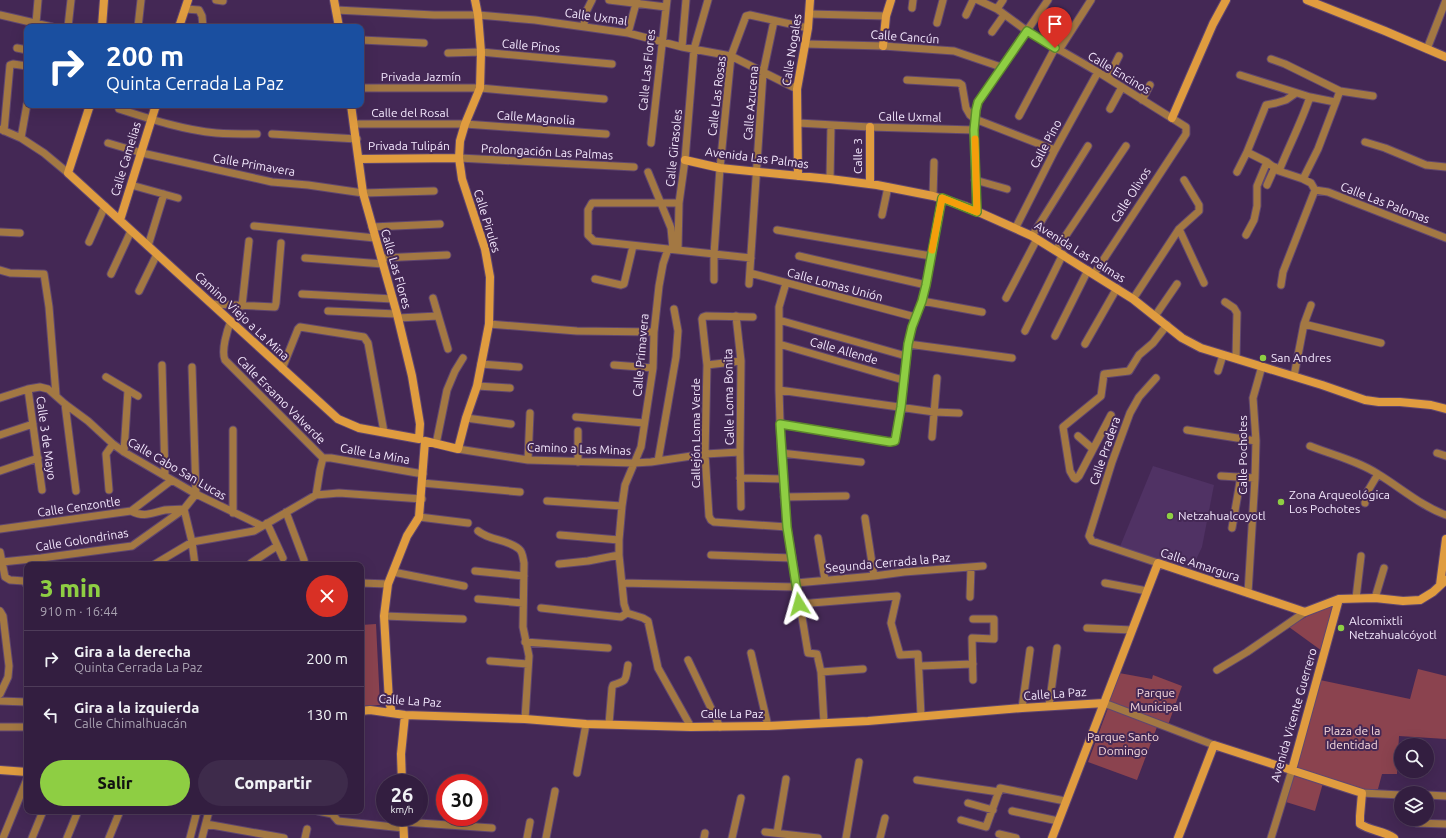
<!DOCTYPE html>
<html lang="es">
<head>
<meta charset="utf-8">
<style>
  body { margin:0; font-family:Ubuntu,sans-serif; background:#3e2b4b; color:#f1f3f6; height:100vh; display:flex; flex-direction:column; font-size:15px; white-space:nowrap }
  * { box-sizing:border-box; margin:0 }
  p { font-size:13px; color:#a9a2b1 }
  .icon { flex:none; width:22px; height:22px; fill:none; stroke:currentColor; stroke-width:2; stroke-linecap:round; stroke-linejoin:round }
  .map { position:relative; flex:1; overflow:hidden }
  .details { position:absolute; left:24px; top:562px; width:340px; height:252px; display:flex; flex-direction:column; background:#331e40; border-radius:8px; box-shadow:0 4px 16px #0002,0 0 0 1px #4e3c59 }
  .details>* { flex:none }
  .banner { position:absolute; left:24px; top:24px; width:340px; height:84px; border-radius:8px; box-shadow:0 4px 16px #0002,0 0 0 1px #4e3c59; background:#1a4fa0; color:#fff; overflow:hidden }
  .fabs { position:absolute; left:1394px; top:738px; display:grid; gap:8px }
  .fabs a { display:grid; place-items:center; width:40px; height:40px; border-radius:50%; background:#331e40; box-shadow:0 4px 16px #0002,0 0 0 1px #4e3c59; font-size:20px }
  .speed { position:absolute; left:376px; top:774px; display:flex; gap:8px; font-size:20px; font-weight:700; text-align:center }
  .speed>* { display:grid; place-content:center; width:52px; height:52px; border-radius:50%; background:#331e40; box-shadow:0 4px 16px #0002,0 0 0 1px #4e3c59; line-height:1 }
  .speed small { font-size:10px; font-weight:400 }
  .speed .limit { border:6px solid #d22; background:#fff; color:#111 }
  .pin { position:absolute; display:grid; place-items:center; width:34px; height:34px; color:#fff; margin:-41px -17px; border-radius:50% 50% 50% 0; rotate:-45deg; box-shadow:0 0 4px #0007 }
  .pin .icon { rotate:45deg }
  .me { position:absolute; width:44px; margin:-22px; rotate:352deg; stroke-linejoin:round; filter:drop-shadow(0 0 3px #0008) }
  .turn { display:flex; align-items:center; gap:14px; height:84px; padding:0 16px; font-size:18px }
  .turn .icon { width:52px; height:52px; stroke-width:2.5 }
  .turn b { display:block; font-size:28px; line-height:34px }
  .round { display:grid; place-items:center; flex:none; width:42px; height:42px; border-radius:21px; background:#3e2b4b }
  .overview { display:flex; align-items:center; justify-content:space-between; height:68px; padding:0 16px }
  h1 { font-size:24px; font-weight:800; line-height:30px; color:#8ece43 }
  .primary-button { display:flex; gap:8px; margin-top:auto; padding:8px 16px }
  .primary-button a { flex:1; height:46px; border-radius:24px; background:#8ece43; color:#111; font-size:16px; font-weight:800; line-height:46px; text-align:center }
  .primary-button a+a { background:#3e2b4b; color:#f1f3f6 }
  ul { padding:0; list-style:none }
  li { display:flex; align-items:center; gap:12px; height:56px; padding:0 16px; border-top:1px solid #4e3c59 }
  li div { flex:1 }
  li b { display:block; font-size:15px }
  li em { font-style:normal }
  .map>svg:first-child { display:block }
  .built { fill:#503264 }
  .green { fill:#8b434f }
  .lines { fill:none; stroke-linecap:round; stroke-linejoin:round }
  .street-casing { stroke:#604770; stroke-width:9 }
  .secondary-casing { stroke:#604770; stroke-width:10 }
  .street { stroke:#a37843; stroke-width:7 }
  .secondary { stroke:#e09c3f; stroke-width:8 }
  .route-casing { stroke:#5c862c; stroke-width:10 }
  .route { stroke:#8ece43; stroke-width:7 }
  .slow { stroke:#f59e0b; stroke-width:7 }
  .poi-dot { fill:#8ece43; stroke:#442855; stroke-width:1.5 }
  .labels { text-anchor:middle; stroke-width:4; stroke-linejoin:round; paint-order:stroke }
  .street-label { font-size:12px; fill:#f4e8fe; stroke:#442855 }
  .poi-label { font-size:12px; fill:#f4e8fe; stroke:#442855; text-anchor:start }
  .park-label { font-size:12px; fill:#f6d9dc; stroke:#442855 }
</style>
</head>
<body>
<div class="map">
<svg width="1446" height="838" viewBox="0 0 1446 838">
  <rect width="100%" height="100%" fill="#442855"/>
  <path class="built" d="M1153 466 1214 485 1202 547 1190 572 1119 549Z"/>
  <path class="green" d="M1335 604 1322 651 1289 627 1323 607Z
    M376 624 380 705 361 706V625Z
    M1418 669 1446 676V739L1399 736 1397 774H1382L1378 789 1360 792 1294 769 1320 680 1410 699Z
    M1119 673 1152 679 1153 675 1182 686 1168 725 1108 703Z
    M1108 708 1157 727 1137 780 1088 762Z
    M1294 775 1323 783 1315 811 1286 802Z"/>
  <g class="lines">
    <g class="street-casing">
      <path id="street" d="M216 0 223 1
        M609 0 666 7
        M978 0 997 9 1027 31 1098 72 1186 127V134L1094 274
        M912 8 913 0
        M185 9 199 10 202 16 203 27
        M997 9 1003 0
        M336 10 434 15H478L535 20 628 33 682 47 731 56 797 89
        M809 14 886 16
        M0 15 52 27
        M966 15 973 0
        M36 23 38 0
        M937 23 943 0
        M584 26 585 14 592 0
        M68 27 71 0
        M138 27 141 0
        M992 32 1004 15
        M628 33 637 0
        M361 40 424 43
        M806 44 883 46 954 51 1001 67
        M682 47 686 0
        M17 48 27 50
        M1427 49 1446 0
        M1059 50 1091 0
        M448 53 481 52 612 64
        M1271 59 1285 64 1340 91 1318 149 1303 179 1311 183 1315 190 1283 272 1281 285
        M1240 75 1310 97 1335 102
        M1108 78 1119 56
        M907 80 959 83 962 85 966 108 970 115 975 119 1055 150
        M361 88H480L604 99
        M1340 91 1373 96
        M1142 100 1150 85
        M119 109C150 119 183 130 216 133 229 134 243 134 257 134
        M1110 109 1122 87
        M1019 116 1055 48
        M798 123 870 127 974 130
        M355 124H465L606 134
        M0 129 21 138 44 153 68 173
        M4 131 10 65 13 64 27 66
        M272 134 357 139
        M21 138 27 104
        M1365 142 1385 148 1426 165 1446 167
        M108 143 142 153 272 182 308 185 363 193 434 191
        M651 143 667 0
        M1247 152 1267 162 1279 171 1303 179
        M459 158 634 167
        M1279 171C1289 146 1301 123 1310 97
        M648 172 671 228 673 249
        M1237 172 1247 152 1266 105 1276 103 1286 100 1296 93
        M830 179 831 125
        M975 180 1007 189
        M131 185 178 198
        M1267 185 1275 167
        M1315 190 1328 192 1446 238
        M933 196 934 162
        M679 203H592L588 210V235L594 241 751 258
        M977 212 974 130 976 110 978 102 1048 0
        M882 215 888 187
        M254 226 375 238
        M372 227 440 224
        M1016 227 1055 150 1098 72
        M1179 229 1204 283
        M777 230 931 256
        M0 232 20 233
        M1246 235 1254 220 1257 206V186L1267 162
        M1032 236 1088 146
        M89 242 105 206
        M148 246 164 194
        M668 249 663 264 659 286 654 332 653 368 641 447 625 485 622 506 619 540V555L624 604 627 613 643 618 648 621 658 668 691 727
        M678 249 679 203 685 160 694 49 708 0
        M1056 250 1126 146
        M799 256 926 285
        M305 258 383 264
        M381 258 447 255
        M0 270 10 273 44 274 49 307 56 395
        M750 273 915 317
        M111 274 131 231
        M595 279 621 285 624 284 633 246
        M714 280V254L720 168 731 56 746 16 750 15 808 28
        M786 283 779 307V390L781 453 787 527 808 653 817 654 821 672 824 723
        M749 284 763 73 774 21
        M139 291 157 254
        M302 294 393 299
        M433 298 448 349
        M1006 298 1037 239
        M1133 299 1179 229 1199 211V205L1184 180
        M922 301 982 312
        M1225 302 1234 308 1237 313 1236 358
        M212 304 275 307 276 303 281 243
        M242 306 249 241
        M328 311 397 314
        M736 316 741 361 740 452 741 507
        M1155 316 1177 284
        M753 317 706 316 703 317 702 319 707 365 705 454 709 516 711 520 714 522 787 527
        M398 318 438 316
        M779 320 906 356
        M231 321C227 330 221 351 225 360L323 458
        M489 324 577 331 654 332
        M1304 324 1381 343
        M1025 331 1063 254
        M1055 336 1088 270
        M779 344 903 380
        M908 344 1012 358
        M1085 344 1117 288
        M481 364 519 367
        M162 365 165 476
        M614 365 653 368
        M707 365 741 361
        M192 367 196 494
        M282 369 298 329 300 327 364 337 368 343 384 432
        M1218 371 1223 355
        M1294 376 1304 324 1311 305
        M106 377 138 396
        M1156 378 1139 397 1130 413 1112 462 1089 536 1092 541 1158 563
        M477 386 510 388
        M28 389 42 490
        M779 390 934 412 959 413
        M0 398 28 389 40 387 48 389 65 404 88 421 113 444 124 452 196 494 262 526
        M65 404 76 491
        M1111 415 1079 476 1076 479 1074 478 1070 471 1063 427 1101 396 1104 374 1129 371 1139 355 1153 343 1167 325
        M576 417 644 423
        M466 418 511 424
        M780 424 890 442 895 441 901 407 908 344 912 327 922 301 926 285 942 198
        M233 430V513
        M1187 430 1256 441
        M578 431V462
        M0 435 33 424
        M1078 436 1093 449
        M932 437 937 378
        M436 444 447 390 455 371 463 358
        M1310 446C1333 455 1358 461 1378 474 1401 488 1421 506 1446 515
        M458 449 528 460 634 463 651 462 705 454 740 452
        M124 452 128 390
        M781 453 861 462
        M1437 453 1446 456
        M323 458H331L423 474
        M528 460 530 413
        M658 461 676 357 678 331 674 309
        M0 471 38 458
        M1221 476 1255 478
        M740 478 783 479
        M422 483 520 492
        M109 490 106 454 113 444
        M316 495 320 470 323 458
        M784 497 846 496
        M547 501 622 506
        M1365 503 1366 494 1378 474
        M131 511 172 480
        M286 512 304 560
        M419 517 468 523
        M865 518 874 576
        M267 523 283 558
        M1232 528 1241 476
        M0 529 131 511C145 518 151 513 165 510 171 509 178 510 184 509L192 542 195 565
        M478 531C490 541 508 539 519 549 523 552 523 559 524 563L523 627 529 656 525 719
        M560 535 619 540
        M818 538 825 580
        M0 552 5 577 10 580 24 581 27 585
        M711 555 792 558
        M2 562 41 558 132 546 184 509 196 494
        M251 563 277 546
        M559 564 588 561 619 555
        M155 565V564L192 542 254 531 316 495 339 493 422 499
        M475 571 524 576
        M393 572 464 586
        M361 583 388 584
        M622 583 796 587
        M796 583 874 576 904 572 983 566
        M1105 583 1147 591
        M1248 593 1255 478 1256 441 1253 398 1262 366
        M970 597 971 567
        M1356 598 1361 556
        M1375 598 1384 568
        M478 599 523 603
        M799 604 897 596 891 623 900 655 918 654 921 716
        M541 608 621 617 627 613
        M0 611 3 616 9 666 8 677 0 694
        M384 616 463 619
        M1087 628 1132 630
        M525 642 608 648
        M751 653 768 726
        M688 660 720 727
        M490 661 528 664
        M919 666 973 664
        M1217 670 1247 652 1305 612
        M821 672 863 669
        M973 680 972 638 994 639V619H973
        M0 701 27 702
        M1104 703 1214 745
        M1049 706 1057 648
        M1022 708 1030 650
        M609 724 612 688 613 685C628 680 625 681 628 665
        M0 727H27
        M577 773 586 724
        M917 780 999 792
        M1362 793 1401 795
        M1427 795 1446 796
        M968 803 993 810
        M318 811 332 814 338 821 403 828
        M1012 811 1058 821
        M961 820 986 827 1000 788 1065 801
        M404 822 492 828
        M1416 823 1446 824
        M206 824 284 838
        M765 832 818 838
        M777 833 786 779
        M999 834 1016 838
        M3 838 27 779
        M32 838 43 811
        M67 838 78 811
        M109 838 120 811
        M190 838 197 811
        M202 838 209 811
        M305 838 307 829
        M527 838 530 822
        M546 838 555 791
        M704 838 705 833
        M732 838 741 798
        M846 838 859 762
        M880 838 885 818
        M1271 838 1292 770"/>
    </g>
    <g class="secondary-casing">
      <path id="secondary" d="M334 0 339 27
        M1307 0 1385 31 1446 57
        M102 27 104 0
        M179 27 188 0
        M883 46 886 16 891 0
        M90 105 68 173 338 419 359 428 419 439 420 424 412 376 397 314 363 193 351 105
        M1172 118 1213 24 1226 0
        M870 127V184
        M359 159 459 158
        M685 160 720 168 830 179 877 185 933 196 965 206 1032 236 1133 299 1182 338 1201 348 1322 385 1365 400 1379 402H1400L1431 405 1446 409
        M798 176 797 89 808 28 810 0
        M120 220 156 105
        M1440 585 1446 539
        M361 711 370 710 405 715 525 719 586 724 691 727 768 726 868 721 1022 708 1104 703
        M392 713 389 701 384 616 388 584 407 536 419 517 425 441 458 449 466 418 477 386 489 324 490 277 485 249 462 179 459 158 460 141 465 124 480 88 481 52 478 15 475 0
        M0 770 27 772
        M1292 770 1339 599
        M402 783 401 754 405 715
        M403 817 404 838
        M1052 838 1158 563 1305 612 1339 599 1375 598 1403 601 1420 600 1433 592 1446 580
        M1178 838 1214 745 1362 793 1360 816V824C1371 831 1384 831 1394 838"/>
    </g>
    <use href="#street" class="street"/>
    <use href="#secondary" class="secondary"/>
  </g>
  <g class="lines">
    <g class="route-casing">
      <path id="route" d="M799 604 787 527 780 424 890 442 895 441 901 407 908 344 912 327 922 301 926 285 942 198 977 212 974 130 976 110 978 102 1027 31 1055 48"/>
    </g>
    <use href="#route" class="route"/>
    <path class="slow" d="M932 250 942 198 977 212 975 139"/>
  </g>
  <g class="poi-dot">
    <circle cx="1263" cy="358" r="4"/>
    <circle cx="1281" cy="502" r="4"/>
    <circle cx="1170" cy="516" r="4"/>
    <circle cx="1341" cy="628" r="4"/>
  </g>
  <g class="labels">
    <g class="street-label">
      <text transform="translate(596 17) rotate(8)" y="4">Calle Uxmal</text>
      <text transform="translate(905 37) rotate(4)" y="4">Calle Cancún</text>
      <text transform="translate(531 46) rotate(5)" y="4">Calle Pinos</text>
      <text transform="translate(792 50) rotate(-81)" y="4">Calle Nogales</text>
      <text transform="translate(647 70) rotate(-84)" y="4">Calle Las Flores</text>
      <text transform="translate(1119 73) rotate(31)" y="4">Calle Encinos</text>
      <text x="421" y="81">Privada Jazmín</text>
      <text transform="translate(717 96) rotate(-83)" y="4">Calle Las Rosas</text>
      <text transform="translate(751 103) rotate(-85)" y="4">Calle Azucena</text>
      <text x="410" y="117">Calle del Rosal</text>
      <text transform="translate(910 117) rotate(1)" y="4">Calle Uxmal</text>
      <text transform="translate(536 118) rotate(4)" y="4">Calle Magnolia</text>
      <text transform="translate(1046 144) rotate(-62)" y="4">Calle Pino</text>
      <text x="409" y="150">Privada Tulipán</text>
      <text transform="translate(674 148) rotate(-84)" y="4">Calle Girasoles</text>
      <text transform="translate(547 152) rotate(3)" y="4">Prolongación Las Palmas</text>
      <text transform="translate(858 156) rotate(-90)" y="4">Calle 3</text>
      <text transform="translate(757 158) rotate(7)" y="4">Avenida Las Palmas</text>
      <text transform="translate(126 159) rotate(-73)" y="4">Calle Camelias</text>
      <text transform="translate(254 165) rotate(10)" y="4">Calle Primavera</text>
      <text transform="translate(1131 195) rotate(-57)" y="4">Calle Olivos</text>
      <text transform="translate(1385 203) rotate(21)" y="4">Calle Las Palomas</text>
      <text transform="translate(487 221) rotate(73)" y="4">Calle Pirules</text>
      <text transform="translate(1080 252) rotate(32)" y="4">Avenida Las Palmas</text>
      <text transform="translate(396 269) rotate(74)" y="4">Calle Las Flores</text>
      <text transform="translate(835 285) rotate(15)" y="4">Calle Lomas Unión</text>
      <text transform="translate(242 316) rotate(43)" y="4">Camino Viejo a La Mina</text>
      <text transform="translate(844 351) rotate(16)" y="4">Calle Allende</text>
      <text transform="translate(641 355) rotate(-85)" y="4">Calle Primavera</text>
      <text transform="translate(729 397) rotate(-91)" y="4">Calle Loma Bonita</text>
      <text transform="translate(281 400) rotate(45)" y="4">Calle Ersamo Valverde</text>
      <text transform="translate(696 433) rotate(-90)" y="4">Callejón Loma Verde</text>
      <text transform="translate(46 438) rotate(82)" y="4">Calle 3 de Mayo</text>
      <text transform="translate(579 449) rotate(2)" y="4">Camino a Las Minas</text>
      <text transform="translate(1105 451) rotate(-71)" y="4">Calle Pradera</text>
      <text transform="translate(375 454) rotate(10)" y="4">Calle La Mina</text>
      <text transform="translate(1243 455) rotate(-90)" y="4">Calle Pochotes</text>
      <text transform="translate(177 469) rotate(30)" y="4">Calle Cabo San Lucas</text>
      <text transform="translate(79 507) rotate(-8)" y="4">Calle Cenzontle</text>
      <text transform="translate(82 540) rotate(-9)" y="4">Calle Golondrinas</text>
      <text transform="translate(888 563) rotate(-5)" y="4">Segunda Cerrada la Paz</text>
      <text transform="translate(1200 565) rotate(18)" y="4">Calle Amargura</text>
      <text transform="translate(1055 694) rotate(-4)" y="4">Calle La Paz</text>
      <text transform="translate(410 701) rotate(4)" y="4">Calle La Paz</text>
      <text x="732" y="718">Calle La Paz</text>
      <text transform="translate(1294 715) rotate(-74)" y="4">Avenida Vicente Guerrero</text>
    </g>
    <g class="poi-label">
      <text x="1271" y="362">San Andres</text>
      <text x="1289" y="499">Zona Arqueológica<tspan x="1289" dy="14">Los Pochotes</tspan></text>
      <text x="1178" y="520">Netzahualcoyotl</text>
      <text x="1349" y="625">Alcomixtli<tspan x="1349" dy="14">Netzahualcóyotl</tspan></text>
    </g>
    <g class="park-label">
      <text x="1156" y="697">Parque<tspan x="1156" dy="14">Municipal</tspan></text>
      <text x="1352" y="735">Plaza de la<tspan x="1352" dy="14">Identidad</tspan></text>
      <text x="1123" y="741">Parque Santo<tspan x="1123" dy="14">Domingo</tspan></text>
    </g>
  </g>
</svg>
<div class="fabs">
<a><svg class="icon" aria-label="search" viewBox="0 0 24 24"><circle cx="10" cy="10" r="6"/><path d="M15 15l6 6"/></svg></a>
<a><svg class="icon" aria-label="layers" viewBox="0 0 24 24"><path d="M12 4l9 5-9 5-9-5zM3 14l9 5 9-5"/></svg></a>
</div>
<div class="speed"><div>26<small>km/h</small></div><div class="limit">30</div></div>
<div class="pin" style="left:1055px;top:48px;background:#d93025"><svg class="icon" aria-label="arrive" viewBox="0 0 24 24"><path d="M6 21V4h12l-3 4 3 4H6"/></svg></div>
<svg class="me" style="left:799px;top:604px" viewBox="-20 -20 40 40"><path d="M0-17L14 15 0 8-14 15z" fill="#8ece43" stroke="#fff" stroke-width="4"/></svg>
<div class="banner">
<div class="turn"><svg class="icon" aria-label="right" viewBox="0 0 24 24"><path d="M7 20v-9h11M14 6l5 5-5 5"/></svg><div><b>200 m</b>Quinta Cerrada La Paz</div></div>
</div>
<section class="details">
<div class="overview"><div><h1>3 min</h1><p>910 m · 16:44</p></div><a class="round" style="background:#d93025;color:#fff"><svg class="icon" aria-label="close" viewBox="0 0 24 24"><path d="M6 6l12 12M18 6L6 18"/></svg></a></div>
<ul>
<li><svg class="icon" aria-label="right" viewBox="0 0 24 24"><path d="M7 20v-9h11M14 6l5 5-5 5"/></svg><div><b>Gira a la derecha</b><p>Quinta Cerrada La Paz</p></div><em>200 m</em></li>
<li><svg class="icon" aria-label="left" viewBox="0 0 24 24"><path d="M17 20v-9H6M10 6l-5 5 5 5"/></svg><div><b>Gira a la izquierda</b><p>Calle Chimalhuacán</p></div><em>130 m</em></li>
</ul>
<div class="primary-button"><a>Salir</a><a>Compartir</a></div>
</section>
</div>
</body>
</html>
